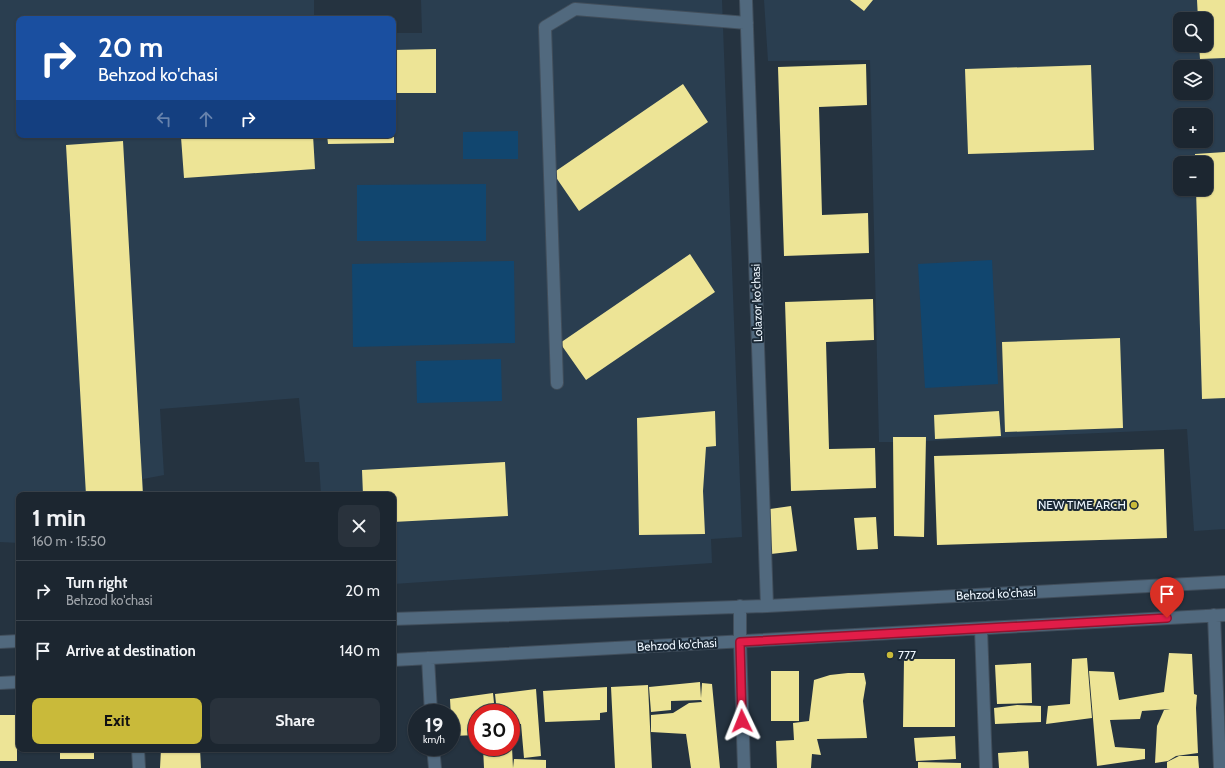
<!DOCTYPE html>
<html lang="en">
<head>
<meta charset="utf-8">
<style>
  body { margin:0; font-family:Cabin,sans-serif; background:#29323c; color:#f1f3f6; height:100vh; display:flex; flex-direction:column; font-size:15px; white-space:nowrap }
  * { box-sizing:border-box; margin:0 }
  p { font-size:13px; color:#a0a5ab }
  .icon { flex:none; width:22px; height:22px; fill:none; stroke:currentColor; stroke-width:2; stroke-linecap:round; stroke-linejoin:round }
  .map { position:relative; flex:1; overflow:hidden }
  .side { position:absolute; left:16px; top:492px; width:380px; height:260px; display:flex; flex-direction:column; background:#1c2630; border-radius:8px; box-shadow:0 1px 3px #0004,0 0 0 1px #3a434c }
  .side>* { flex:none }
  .hud { position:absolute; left:16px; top:16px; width:380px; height:122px; border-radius:8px; box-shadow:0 1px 3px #0004,0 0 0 1px #3a434c; background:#1a4fa0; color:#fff; overflow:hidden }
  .buttons { position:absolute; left:1173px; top:12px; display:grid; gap:8px }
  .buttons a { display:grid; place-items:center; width:40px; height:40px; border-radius:8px; background:#1c2630; box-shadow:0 1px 3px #0004,0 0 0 1px #3a434c; font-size:20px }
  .speed { position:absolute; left:408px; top:704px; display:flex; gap:8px; font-size:20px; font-weight:700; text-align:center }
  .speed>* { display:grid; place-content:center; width:52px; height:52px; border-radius:50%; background:#1c2630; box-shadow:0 1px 3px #0004,0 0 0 1px #3a434c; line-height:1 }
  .speed small { font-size:10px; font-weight:400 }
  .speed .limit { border:6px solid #d22; background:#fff; color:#111 }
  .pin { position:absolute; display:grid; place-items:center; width:34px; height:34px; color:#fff; margin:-41px -17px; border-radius:50% 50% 50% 0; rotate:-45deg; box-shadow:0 0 4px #0007 }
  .pin .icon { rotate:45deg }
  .me { position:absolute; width:44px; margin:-22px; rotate:358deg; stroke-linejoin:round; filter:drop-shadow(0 0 3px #0008) }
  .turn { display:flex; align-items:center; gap:14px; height:84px; padding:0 16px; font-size:18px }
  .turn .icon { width:52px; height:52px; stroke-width:2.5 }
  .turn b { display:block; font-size:28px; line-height:34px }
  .lanes { display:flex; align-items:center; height:38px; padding:0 16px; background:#0003; justify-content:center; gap:20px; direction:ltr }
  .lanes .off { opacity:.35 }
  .round { display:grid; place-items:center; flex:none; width:42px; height:42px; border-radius:8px; background:#29323c }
  .summary { display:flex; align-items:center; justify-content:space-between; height:68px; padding:0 16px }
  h1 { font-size:24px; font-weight:700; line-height:30px }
  .cta { display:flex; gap:8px; margin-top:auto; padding:8px 16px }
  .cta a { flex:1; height:46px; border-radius:8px; background:#c9ba3a; color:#111; font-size:16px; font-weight:700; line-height:46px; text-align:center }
  .cta a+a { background:#29323c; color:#f1f3f6 }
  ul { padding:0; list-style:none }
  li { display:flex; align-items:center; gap:12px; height:60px; padding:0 16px; border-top:1px solid #3a434c }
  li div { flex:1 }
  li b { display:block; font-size:15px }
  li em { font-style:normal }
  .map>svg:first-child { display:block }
  .built { fill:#2a3e50; fill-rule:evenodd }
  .green { fill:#11466f }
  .building { fill:#ede496 }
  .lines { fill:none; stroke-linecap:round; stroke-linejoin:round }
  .minor-casing { stroke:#414e5b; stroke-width:14 }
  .minor { stroke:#51697e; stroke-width:12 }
  .route-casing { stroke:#92132f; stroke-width:10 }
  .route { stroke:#e11d48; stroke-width:7 }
  .poi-dot { fill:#c9ba3a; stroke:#1b2936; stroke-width:1.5 }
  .labels { text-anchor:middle; stroke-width:4; stroke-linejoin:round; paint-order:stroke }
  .street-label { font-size:12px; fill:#edf6fe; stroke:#1b2936 }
  .poi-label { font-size:12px; fill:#edf6fe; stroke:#1b2936; text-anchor:end }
</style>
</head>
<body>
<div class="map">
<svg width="1225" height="768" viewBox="0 0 1225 768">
  <rect width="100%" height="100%" fill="#253340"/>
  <path class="built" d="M0 0H314V19H19V135H393V33H422L421 0H722L742 537 711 539 712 563 393 584V495H321L319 462H305L299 398 160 409 164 475 143 479V495H19V543L0 542Z
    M764 0H1225V529L1194 531 1187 429 926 441V437H893V442H879L870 60 768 61ZM1180 19H1206V45H1180ZM1180 67H1206V93H1180ZM1180 115H1206V141H1180ZM1180 163H1206V189H1180Z"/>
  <path class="green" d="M518 131V159H463V132Z
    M486 184V241H357V185Z
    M992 260 998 384 925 388 918 264Z
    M514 261 515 343 353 347 352 264Z
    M501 359 502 401 417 403 416 361Z"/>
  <path class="building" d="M850 0H873L864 11Z
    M1197 0H1225V58L1200 59 1199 45H1206V19H1198Z
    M436 49V93H393V50Z
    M866 64 867 105 819 107 822 215 868 213 869 253 784 256 778 67Z
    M1091 65 1094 150 968 154 965 69Z
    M683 84 708 122 579 211 553 173Z
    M205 135H313L315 169 184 178 181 137Z
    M327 135H394V143L328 144Z
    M123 141 143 495H86L66 145Z
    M1225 152V398L1202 399 1196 189H1206V163H1195V154Z
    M690 254 715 292 586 380 560 343Z
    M873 299 874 340 826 342 829 449 875 448 876 488 791 491 785 302Z
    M1120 338 1123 428 1005 432 1002 342Z
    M715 411 716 446 706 447 703 491 705 534 639 535 637 418Z
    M999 411 1001 436 935 439 934 415Z
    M893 437H926L924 537 894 536Z
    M1164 449 1167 538 937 545 934 456Z
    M505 462 508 516 393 522V495H363L362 470Z
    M791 506 797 551 771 554 770 509Z
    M876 517 878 549 857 550 854 518Z
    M1169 653 1192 654 1194 694 1197 695 1196 708 1198 753 1176 756 1168 761 1155 763 1157 726 1164 710 1170 709 1142 711 1140 719 1110 720 1115 747 1145 749V759L1097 766 1089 671 1114 672 1119 700 1164 692Z
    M1087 658 1092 718 1046 724 1048 706 1070 704 1072 659Z
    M904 659H955V727H903Z
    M1031 663 1032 703 997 704 995 665Z
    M771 671H799V721H771Z
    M848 673H864L866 683 863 701 867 738 817 739 821 755 812 754 811 768H777L776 741 794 740 793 723 809 721 814 680 830 675Z
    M700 682 701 698 702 683 712 684 720 768H691L686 734 651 732V715L673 713 689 703 702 702 701 700 671 701V710L651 712 649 687Z
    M648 685 652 768H615L611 687Z
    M607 687V712L600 713V720L545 722 543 691Z
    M536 689 541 756 524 758 521 724H511V713H497L495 694Z
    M493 693 495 713H477V735L452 736 450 699Z
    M1017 705 1041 706V722L995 724 994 708Z
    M0 715H17V761H0Z
    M955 736 956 759 916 761 914 738Z
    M483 747H512L513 768H484Z
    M60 749H94V759H60Z
    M161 749H200L201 768H160Z
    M1028 751 1029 768H999L998 753Z
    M1179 756H1198L1199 768H1167V762Z
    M514 759 546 760V768H513Z
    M918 762 961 763V768H918Z"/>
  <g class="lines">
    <g class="minor-casing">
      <path id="minor" d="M746 0 767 606
        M557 383 545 27 575 9 747 23
        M740 606V642L744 768
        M1214 615 1220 768
        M393 619 767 606 1225 582
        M981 629 986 768
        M0 642 19 641
        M428 658 431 713
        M393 660 1225 615
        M0 683 19 682
        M433 747 435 768
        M138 749 139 768"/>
    </g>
    <use href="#minor" class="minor"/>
  </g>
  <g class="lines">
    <g class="route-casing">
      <path id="route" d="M742 721 740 642 1167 618"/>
    </g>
    <use href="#route" class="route"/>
  </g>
  <g class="poi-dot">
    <circle cx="1134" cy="505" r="4"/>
    <circle cx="890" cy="655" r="4"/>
  </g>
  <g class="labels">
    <g class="street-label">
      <text transform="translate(757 303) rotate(-92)" y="4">Lolazor ko'chasi</text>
      <text transform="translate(996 594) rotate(-3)" y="4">Behzod ko'chasi</text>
      <text transform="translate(677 645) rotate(-3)" y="4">Behzod ko'chasi</text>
    </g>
    <g class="poi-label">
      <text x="1126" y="509">NEW TIME ARCH</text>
      <text x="898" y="659" text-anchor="start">777</text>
    </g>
  </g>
</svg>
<div class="buttons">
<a><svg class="icon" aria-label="search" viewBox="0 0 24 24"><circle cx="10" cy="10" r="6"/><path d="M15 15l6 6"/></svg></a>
<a><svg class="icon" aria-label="layers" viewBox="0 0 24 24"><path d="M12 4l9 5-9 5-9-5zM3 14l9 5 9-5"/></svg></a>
<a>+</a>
<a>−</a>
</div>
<div class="speed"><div>19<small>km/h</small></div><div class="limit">30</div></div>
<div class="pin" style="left:1167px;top:618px;background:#d93025"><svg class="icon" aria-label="arrive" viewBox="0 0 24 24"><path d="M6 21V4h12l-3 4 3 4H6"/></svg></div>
<svg class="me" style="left:742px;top:721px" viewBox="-20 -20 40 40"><path d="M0-17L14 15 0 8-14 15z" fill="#e11d48" stroke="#fff" stroke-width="4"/></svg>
<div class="hud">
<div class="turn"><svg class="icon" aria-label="right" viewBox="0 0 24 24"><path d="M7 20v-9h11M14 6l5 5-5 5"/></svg><div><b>20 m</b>Behzod ko'chasi</div></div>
<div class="lanes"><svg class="icon off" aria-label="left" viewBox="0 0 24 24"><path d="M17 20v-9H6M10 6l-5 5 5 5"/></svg><svg class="icon off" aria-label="ahead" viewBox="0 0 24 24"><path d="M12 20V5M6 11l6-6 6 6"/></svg><svg class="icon" aria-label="right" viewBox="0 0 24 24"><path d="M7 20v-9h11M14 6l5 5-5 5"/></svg></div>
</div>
<section class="side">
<div class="summary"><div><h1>1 min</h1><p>160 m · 15:50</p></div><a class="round"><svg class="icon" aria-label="close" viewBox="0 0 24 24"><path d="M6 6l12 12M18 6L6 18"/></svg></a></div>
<ul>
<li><svg class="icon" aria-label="right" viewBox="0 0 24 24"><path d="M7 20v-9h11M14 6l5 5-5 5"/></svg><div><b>Turn right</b><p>Behzod ko'chasi</p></div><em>20 m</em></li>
<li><svg class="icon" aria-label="arrive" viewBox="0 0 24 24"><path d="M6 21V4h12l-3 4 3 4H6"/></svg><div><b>Arrive at destination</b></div><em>140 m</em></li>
</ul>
<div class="cta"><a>Exit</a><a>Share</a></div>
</section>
</div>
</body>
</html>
